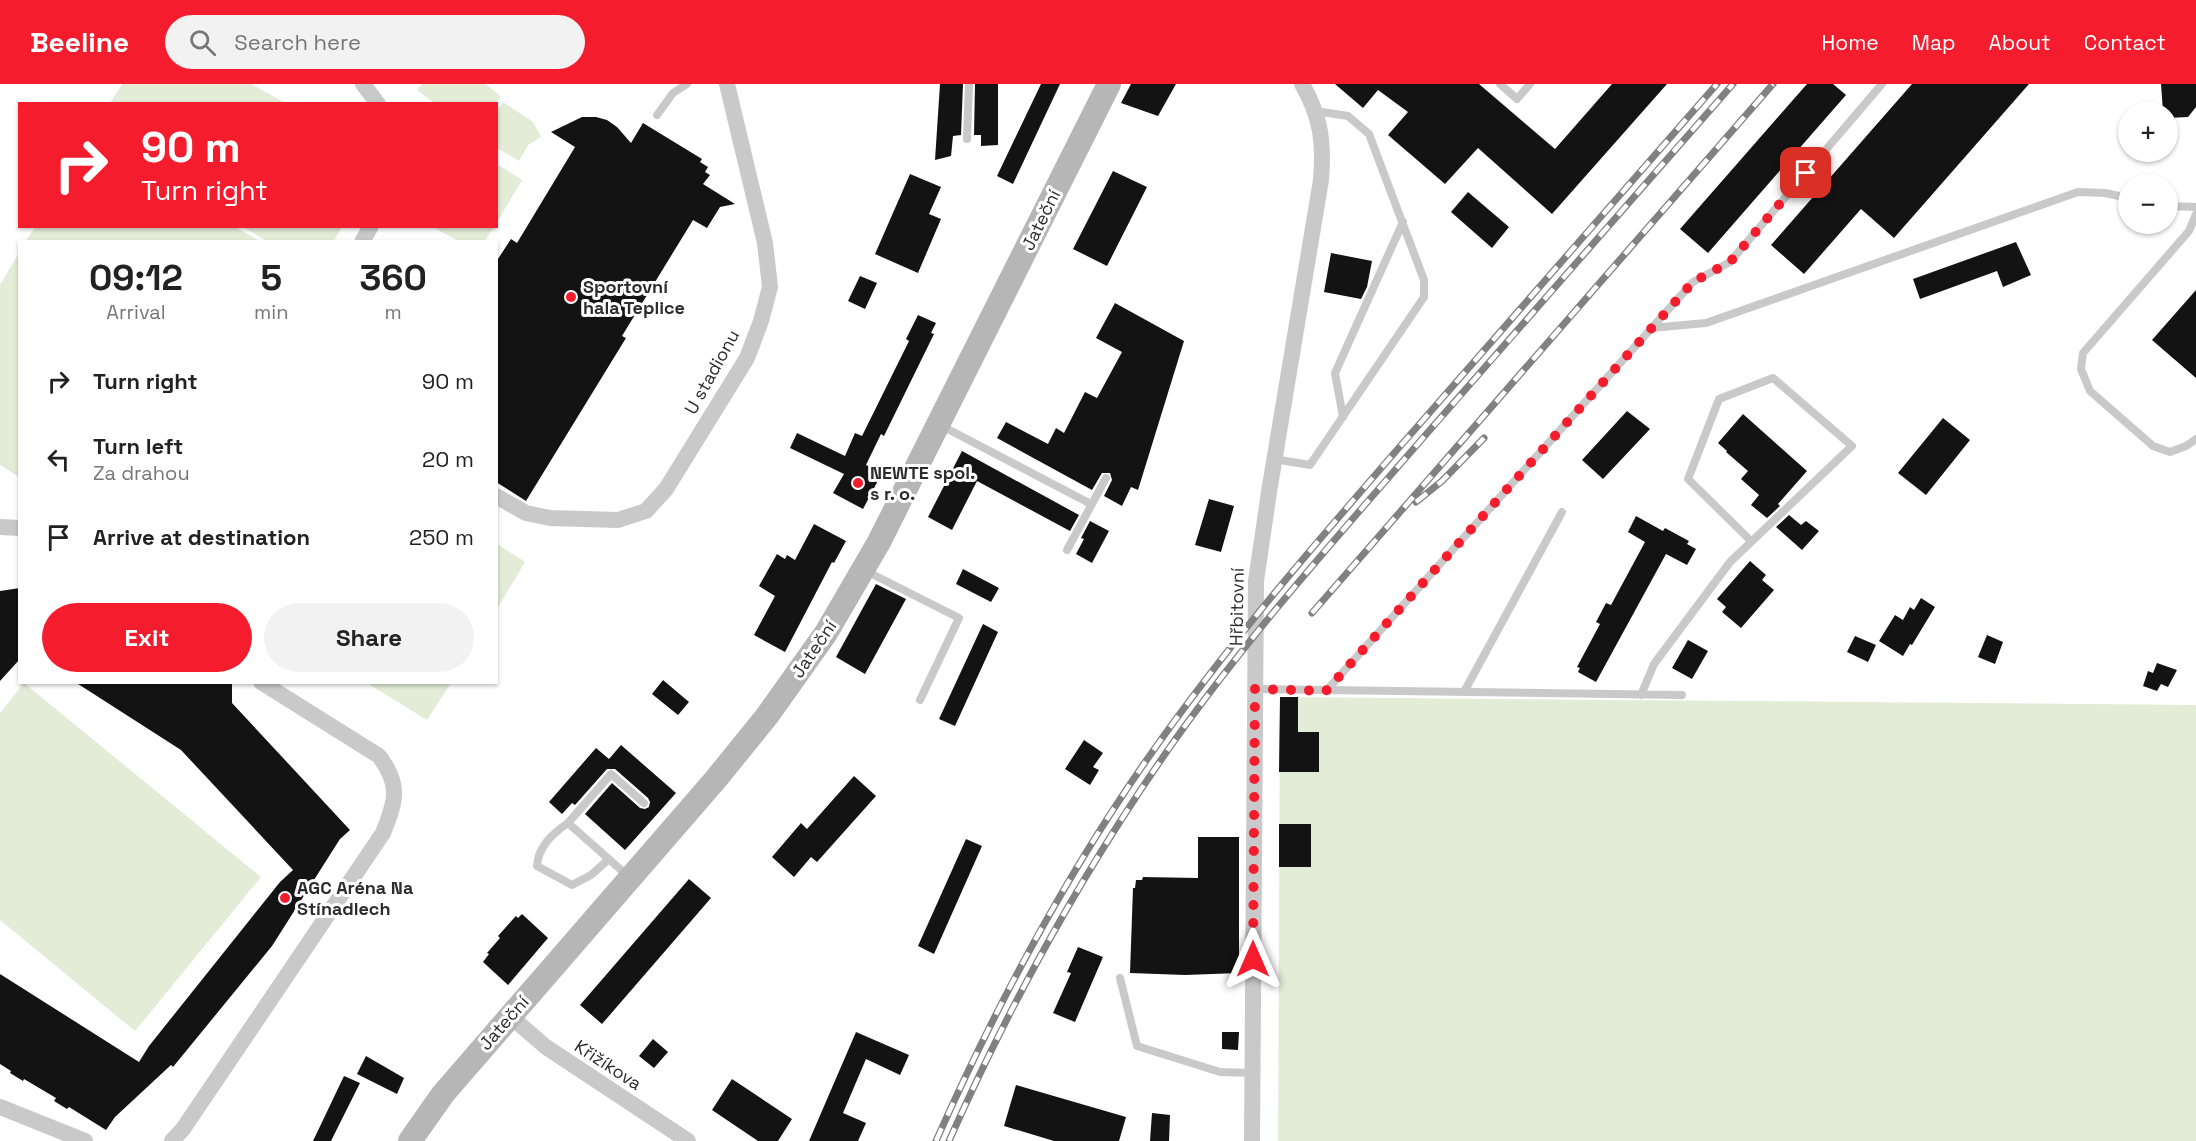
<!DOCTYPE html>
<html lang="en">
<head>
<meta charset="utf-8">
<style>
  body { margin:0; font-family:"Space Grotesk",sans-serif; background:#f2f2f2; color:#222; height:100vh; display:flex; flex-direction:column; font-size:22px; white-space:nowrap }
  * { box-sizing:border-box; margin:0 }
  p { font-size:20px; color:#767676 }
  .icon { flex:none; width:33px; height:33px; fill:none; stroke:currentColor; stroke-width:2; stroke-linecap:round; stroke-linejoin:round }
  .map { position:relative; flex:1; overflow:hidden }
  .sheet { position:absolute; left:18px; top:156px; width:480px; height:444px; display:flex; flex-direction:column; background:#fff; border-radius:0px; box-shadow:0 2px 4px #0004 }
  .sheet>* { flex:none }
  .hud { position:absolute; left:18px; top:18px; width:480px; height:126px; border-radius:0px; box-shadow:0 2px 4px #0004; background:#f51c2d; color:#fff; overflow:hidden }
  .buttons { position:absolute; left:2118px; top:18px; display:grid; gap:12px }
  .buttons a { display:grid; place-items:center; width:60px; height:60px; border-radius:50%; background:#fff; box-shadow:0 2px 4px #0004; font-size:30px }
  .pin { position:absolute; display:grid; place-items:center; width:51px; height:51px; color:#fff; margin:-26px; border-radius:12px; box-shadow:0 3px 9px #0006 }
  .me { position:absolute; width:66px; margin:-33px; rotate:0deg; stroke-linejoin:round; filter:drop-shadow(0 0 4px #0008) }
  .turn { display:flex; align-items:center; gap:21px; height:126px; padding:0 24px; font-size:27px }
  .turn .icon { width:78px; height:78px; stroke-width:2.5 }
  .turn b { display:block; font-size:42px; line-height:51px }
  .eta { display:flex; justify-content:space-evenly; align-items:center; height:102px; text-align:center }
  .eta b { font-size:36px; font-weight:600; line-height:42px }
  .primary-button { display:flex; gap:12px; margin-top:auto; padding:12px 24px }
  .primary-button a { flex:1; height:69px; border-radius:36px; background:#f51c2d; color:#fff; font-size:24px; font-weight:600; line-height:69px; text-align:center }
  .primary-button a+a { background:#f2f2f2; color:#222 }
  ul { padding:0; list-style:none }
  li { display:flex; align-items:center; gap:18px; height:78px; padding:0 24px }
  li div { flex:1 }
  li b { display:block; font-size:22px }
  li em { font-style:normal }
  header { display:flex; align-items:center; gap:36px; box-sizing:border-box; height:84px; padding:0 30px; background:#f51c2d; color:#fff }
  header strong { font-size:28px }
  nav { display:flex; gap:33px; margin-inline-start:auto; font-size:21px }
  .search { width:420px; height:54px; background:#f2f2f2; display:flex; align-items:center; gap:15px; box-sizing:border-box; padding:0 21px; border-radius:33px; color:#767676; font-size:22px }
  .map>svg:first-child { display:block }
  .green { fill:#e2ecd7 }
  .building { fill:#131313 }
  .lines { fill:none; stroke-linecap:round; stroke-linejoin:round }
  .lane { stroke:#c9c9c9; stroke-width:8 }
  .street { stroke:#c9c9c9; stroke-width:16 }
  .secondary { stroke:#b6b6b6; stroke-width:24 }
  .rail-casing { stroke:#818181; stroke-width:7 }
  .rail { stroke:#fff; stroke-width:4.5; stroke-dasharray:14; stroke-linecap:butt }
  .route { stroke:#f51c2d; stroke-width:10; stroke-dasharray:0 18 }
  .poi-dot { fill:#f51c2d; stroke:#fff; stroke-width:2 }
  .labels { text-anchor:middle; stroke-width:6; stroke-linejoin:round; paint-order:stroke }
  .street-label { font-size:18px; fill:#2c2c2c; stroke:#fff }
  .poi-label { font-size:18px; font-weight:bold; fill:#2c2c2c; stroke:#fff; text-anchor:start }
</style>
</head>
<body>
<header>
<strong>Beeline</strong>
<div class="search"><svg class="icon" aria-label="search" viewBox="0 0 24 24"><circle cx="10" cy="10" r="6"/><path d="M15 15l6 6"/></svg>Search here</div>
<nav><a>Home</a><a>Map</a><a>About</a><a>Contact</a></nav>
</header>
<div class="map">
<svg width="2196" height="1057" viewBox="0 0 2196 1057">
  <rect width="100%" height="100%" fill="#fff"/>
  <path class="green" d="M122 0H252L285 19H110Z
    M422 0H486L501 13 495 19H434L417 6Z
    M503 18 533 38 541 53 528 61 519 77 497 64V28Z
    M497 80 522 96 497 138Z
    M35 143H235L260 157H26Z
    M243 143H342L333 158 267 157Z
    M433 143H494L484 158 458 157Z
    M19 169V393L0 381V201Z
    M497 460 525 478 497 525Z
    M24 599 261 793 135 947 0 836V629Z
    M367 599H451L427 636Z
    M1280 613 2196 621V1057H1278Z"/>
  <path class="building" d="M940 0H963L961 51 953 52 951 72 935 76Z
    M975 0H998V61L981 62V51H974Z
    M1041 0H1060L1013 100 997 92Z
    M1131 0H1176L1158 32 1121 19Z
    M1335 0H1479L1555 65 1612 0H1667L1552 130 1478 64 1445 100 1388 51 1408 28 1378 6 1363 24Z
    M1807 0H1833L1846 11 1708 169 1680 145Z
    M1912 0H2029L1894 154 1861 125 1804 190 1771 161Z
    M2161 0H2196V23L2188 33 2168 34V28H2163Z
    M582 33H596L607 36 617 43 631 59 643 39 702 75 700 78 708 83 705 88 710 91 703 100 735 120 720 123 707 144 693 136 622 252 626 254 526 417 496 398V178L511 155 517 159 575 63 551 48Z
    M1113 87 1147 103 1107 182 1073 165Z
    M910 90 941 103 929 130 941 135 918 189 875 170Z
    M1468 108 1509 143 1492 164 1451 128Z
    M2016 158 2031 191 2003 203 1997 187 1920 215 1913 195Z
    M1331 169 1372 177 1367 203 1361 215 1324 208Z
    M860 192 877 199 865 225 848 217Z
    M2196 206V294L2152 256Z
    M1115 219 1184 257 1138 406 1131 403 1122 422 1104 412 1112 396 1110 389H1102L1092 406 997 354 1006 338 1048 360 1056 344 1064 349 1085 308 1097 314 1122 268 1096 254Z
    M918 231 936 239 931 249 934 250 884 352 881 350 866 381 882 389 863 425 833 409 844 390 790 364 797 349 845 372 855 349 862 352 909 257 906 255Z
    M1627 327 1650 345 1603 395 1582 376Z
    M1743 330 1807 387 1778 420 1780 422 1767 434 1751 421 1759 411 1741 395 1748 387 1726 368 1727 367 1718 359Z
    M1943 334 1970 356 1926 411 1898 389Z
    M962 367 1079 431 1070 447 977 397 952 446 928 433Z
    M1209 415 1234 422 1221 468 1195 461Z
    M1789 431 1801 441 1806 437 1819 447 1802 466 1776 443Z
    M1636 432 1663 447 1665 444 1689 457 1687 460 1696 465 1687 481 1666 470 1596 598 1578 588 1580 584 1577 583 1600 540 1596 538 1606 519 1611 521 1645 458 1628 448Z
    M1090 437 1109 447 1092 479 1076 470 1084 455 1081 454Z
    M814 440 846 457 834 479 832 478 785 568 754 551 775 512 759 502 777 470 785 475 787 471 795 476Z
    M1750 477 1766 491 1762 496 1774 506 1741 544 1722 528 1726 523 1717 515Z
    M963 485 999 504 991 518 956 500Z
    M876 500 906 515 865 590 836 573Z
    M20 504V575L0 597V507Z
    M1921 514 1935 523 1912 561 1910 560 1903 572 1879 557 1895 531 1903 536 1910 523 1914 526Z
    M983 540 998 548 955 642 939 635Z
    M1987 551 2003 558 1995 580 1978 573Z
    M1855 552 1876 561 1868 578 1847 568Z
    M1688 556 1708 567 1692 595 1672 584Z
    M2157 579 2177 586 2168 603 2161 600 2157 607 2143 602 2148 587 2153 589Z
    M663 596 689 618 678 631 652 610Z
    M75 598H232V619L350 746 340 755 272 862 173 983 171 981 115 1033 106 1046 69 1023 67 1025 54 1017 56 1014 24 995 23 997 10 989 11 987 0 980V890L139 978 149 962 280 798 293 786 181 666Z
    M1280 613H1298V648H1319V688H1279Z
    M1084 656 1103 669 1093 683 1099 686 1090 701 1065 685Z
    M621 661 676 709 625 766 585 730 612 699 640 724 645 725 649 723 650 718 648 714 615 685H607L575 721 572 719 562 730 549 718 596 664 609 675Z
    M854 692 876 712 817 778 811 773 794 793 772 773 801 739 807 745Z
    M1279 740H1311V783H1279Z
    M1198 753H1239V889L1185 891 1130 889 1133 804H1135L1136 796H1142L1143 793 1198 794Z
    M966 755 982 762 934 870 918 862Z
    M689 795 711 814 602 940 580 921Z
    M522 830 548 854 508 901 483 878 489 870 487 869 500 854 498 852 514 834 516 832 518 834Z
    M1078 863 1103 873 1075 938 1053 929 1071 889 1067 888Z
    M856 948 909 971 900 991 866 975 843 1029 866 1039 858 1057H809Z
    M1222 948H1239L1238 966 1222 965Z
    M653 955 668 968 654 984 639 972Z
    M366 972 404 994 397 1010 357 990Z
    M344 992 360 999 331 1057H313Z
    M732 995 792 1035 778 1057H758L712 1026Z
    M1016 1001 1126 1033 1119 1057H1054L1004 1042Z
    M1152 1029 1170 1031 1169 1057H1150Z"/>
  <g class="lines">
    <path class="lane" d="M1500 0 1517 15 1530 0
      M657 31 673 9 687 0
      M967 55 969 0
      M2168 122 2196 123
      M2196 130 2189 147 2083 269 2081 285 2090 307 2153 362 2170 368 2186 362 2196 355
      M1651 244 1706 239 2078 108 2105 109 2128 114
      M1343 333 1335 289 1403 138
      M940 341 1091 420
      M1274 375 1310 381 1424 213V196L1369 50 1348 32 1315 27
      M1067 466 1106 394
      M864 486 959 534 920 616
      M1255 605 1682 611
      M1326 607 1693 198 1730 178 1882 0
      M1464 608 1562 428
      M1641 611 1654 580 1730 478 1852 362 1773 294 1719 315 1688 395 1751 457
      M568 739C552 750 538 763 537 782L572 801 591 791 609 775
      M629 793 568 739 611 690 644 719
      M1120 894 1137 962 1220 988 1253 989"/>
    <path class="street" d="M363 0 378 20
      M362 158 371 142
      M496 412 526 429 550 434 618 436 646 427 666 405 747 274 761 237 770 203 765 159 727 0
      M0 443 20 444
      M510 932 546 963 688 1057
      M0 1023 85 1057
      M172 1057 183 1045 383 749C396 717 401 701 379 672L261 598
      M1252 1057 1256 497 1269 408 1321 96C1324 58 1321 33 1302 0"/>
    <path class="secondary" d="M410 1057 443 1010 716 695 767 632 826 549 879 458 1109 0"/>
    <g class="rail-casing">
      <path id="rail" d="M1416 418 1442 397 1484 354
        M1312 529 1773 0
        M936 1057C995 924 1064 794 1148 674 1232 554 1328 445 1424 335 1522 223 1619 112 1717 0
        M949 1057C1012 915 1087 780 1177 653 1252 548 1338 452 1422 355 1526 237 1629 118 1733 0"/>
    </g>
    <use href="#rail" class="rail"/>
  </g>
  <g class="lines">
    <path class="route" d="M1253 875 1255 605 1326 607 1693 198 1730 178 1806 89"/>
  </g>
  <g class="poi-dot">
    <circle cx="571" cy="213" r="6"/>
    <circle cx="858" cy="399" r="6"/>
    <circle cx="285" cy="814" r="6"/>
  </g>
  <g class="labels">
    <g class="street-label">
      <text transform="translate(1041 136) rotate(-64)" y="6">Jateční</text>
      <text transform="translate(712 288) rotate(-61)" y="6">U stadionu</text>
      <text transform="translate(1237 523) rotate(-89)" y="6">Hřbitovní</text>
      <text transform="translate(814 565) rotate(-56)" y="6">Jateční</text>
      <text transform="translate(504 939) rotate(-49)" y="6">Jateční</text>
      <text transform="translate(608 981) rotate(33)" y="6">Křižíkova</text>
    </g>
    <g class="poi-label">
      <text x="583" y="209">Sportovní<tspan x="583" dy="21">hala Teplice</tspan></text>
      <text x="870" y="395">NEWTE spol.<tspan x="870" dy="21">s r. o.</tspan></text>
      <text x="297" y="810">AGC Aréna Na<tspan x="297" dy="21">Stínadlech</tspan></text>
    </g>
  </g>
</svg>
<div class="buttons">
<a>+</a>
<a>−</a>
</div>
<div class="pin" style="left:1806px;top:89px;background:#d93025"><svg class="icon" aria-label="arrive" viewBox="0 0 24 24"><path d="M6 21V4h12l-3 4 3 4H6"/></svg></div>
<svg class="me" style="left:1253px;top:875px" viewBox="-20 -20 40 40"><path d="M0-17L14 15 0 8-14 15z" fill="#f51c2d" stroke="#fff" stroke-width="4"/></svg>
<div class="hud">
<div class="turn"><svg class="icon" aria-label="right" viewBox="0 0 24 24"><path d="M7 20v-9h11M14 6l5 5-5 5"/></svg><div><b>90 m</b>Turn right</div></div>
</div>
<section class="sheet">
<div class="eta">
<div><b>09:12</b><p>Arrival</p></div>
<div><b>5</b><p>min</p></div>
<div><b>360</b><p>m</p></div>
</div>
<ul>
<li><svg class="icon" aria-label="right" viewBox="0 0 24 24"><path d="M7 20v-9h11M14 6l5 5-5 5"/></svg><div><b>Turn right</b></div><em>90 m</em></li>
<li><svg class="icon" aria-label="left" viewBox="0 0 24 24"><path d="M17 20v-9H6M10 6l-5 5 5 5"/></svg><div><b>Turn left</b><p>Za drahou</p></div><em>20 m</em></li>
<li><svg class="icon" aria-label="arrive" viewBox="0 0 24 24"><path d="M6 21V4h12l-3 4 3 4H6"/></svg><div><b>Arrive at destination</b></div><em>250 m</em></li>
</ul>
<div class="primary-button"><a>Exit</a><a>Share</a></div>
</section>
</div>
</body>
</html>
